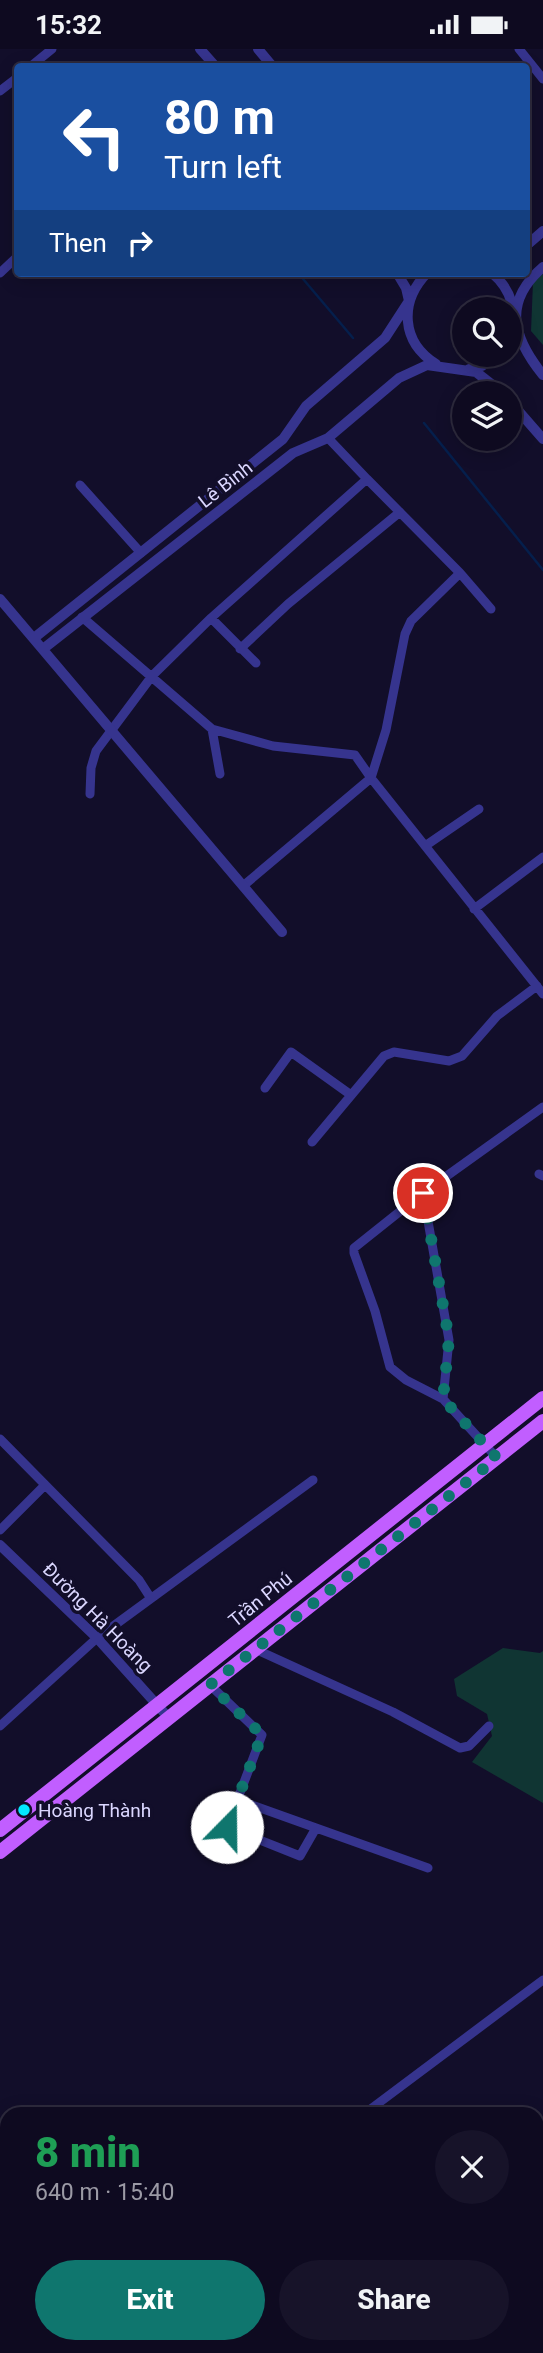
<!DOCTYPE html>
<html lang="en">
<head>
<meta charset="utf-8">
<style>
  body { margin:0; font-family:Roboto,sans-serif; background:#171329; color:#f1f3f6; height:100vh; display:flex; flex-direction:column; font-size:26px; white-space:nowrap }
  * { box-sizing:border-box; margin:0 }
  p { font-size:23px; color:#9b9aa5 }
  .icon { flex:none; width:38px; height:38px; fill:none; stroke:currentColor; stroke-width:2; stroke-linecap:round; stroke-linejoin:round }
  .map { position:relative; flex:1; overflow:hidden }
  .panel { position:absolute; left:0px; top:2058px; width:544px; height:247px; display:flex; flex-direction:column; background:#0e0a20; border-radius:21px 21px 0 0; box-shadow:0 4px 18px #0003,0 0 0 2px #2e2b3e }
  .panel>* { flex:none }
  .banner { position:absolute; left:14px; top:14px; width:516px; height:214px; border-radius:7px; box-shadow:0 4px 18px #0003,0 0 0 2px #2e2b3e; background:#1a4fa0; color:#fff; overflow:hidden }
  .fabs { position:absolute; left:452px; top:248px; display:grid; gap:14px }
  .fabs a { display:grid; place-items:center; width:70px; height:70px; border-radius:50%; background:#0e0a20; box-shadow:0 4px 18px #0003,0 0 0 2px #2e2b3e; font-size:35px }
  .pin { position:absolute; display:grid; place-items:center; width:60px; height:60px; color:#fff; margin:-30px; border:4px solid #fff; border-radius:50%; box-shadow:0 2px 7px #0007 }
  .me { position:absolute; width:77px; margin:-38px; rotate:22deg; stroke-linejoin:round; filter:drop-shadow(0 0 5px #0008) }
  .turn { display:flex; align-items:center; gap:24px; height:147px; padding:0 35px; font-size:32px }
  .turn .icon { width:91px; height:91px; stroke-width:2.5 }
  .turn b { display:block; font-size:49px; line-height:60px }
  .then { display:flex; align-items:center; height:66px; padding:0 35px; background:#0003; gap:14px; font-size:26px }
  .round { display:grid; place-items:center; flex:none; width:74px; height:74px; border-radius:37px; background:#171329 }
  .summary { display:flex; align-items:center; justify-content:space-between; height:119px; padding:0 35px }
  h1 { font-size:42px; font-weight:800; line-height:52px; color:#1e9e55 }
  .button { display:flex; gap:14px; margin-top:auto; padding:14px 35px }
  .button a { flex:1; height:80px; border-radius:42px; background:#0f766e; color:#fff; font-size:28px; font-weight:800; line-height:80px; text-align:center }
  .button a+a { background:#171329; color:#f1f3f6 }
  .status { display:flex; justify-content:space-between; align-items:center; height:49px; padding:0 35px; background:#0e0a20; direction:ltr }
  .status svg { height:19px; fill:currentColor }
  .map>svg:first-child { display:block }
  .green { fill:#103533 }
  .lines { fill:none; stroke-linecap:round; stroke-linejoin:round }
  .stream { stroke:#051f4c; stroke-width:2.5 }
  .minor { stroke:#36348e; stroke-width:9 }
  .tertiary { stroke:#36348e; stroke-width:10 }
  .primary { stroke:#c15eff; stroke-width:14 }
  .route { stroke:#0f766e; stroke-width:12; stroke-dasharray:0 21.6 }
  .poi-dot { fill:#03e8ff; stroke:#120e2a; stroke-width:2.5 }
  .labels { text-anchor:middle; stroke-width:7; stroke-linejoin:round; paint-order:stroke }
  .street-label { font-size:19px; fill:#dbd7ff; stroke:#120e2a }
  .poi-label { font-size:19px; fill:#dbd7ff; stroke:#120e2a; text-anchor:start }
</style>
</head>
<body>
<div class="status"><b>15:32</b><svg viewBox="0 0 49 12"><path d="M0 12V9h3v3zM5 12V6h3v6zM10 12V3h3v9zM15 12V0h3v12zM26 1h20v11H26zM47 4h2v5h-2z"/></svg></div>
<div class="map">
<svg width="543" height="2304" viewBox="0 0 543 2304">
  <rect width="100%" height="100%" fill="#120e2a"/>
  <path class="green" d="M543 225V296L531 282 533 233Z
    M503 1599 540 1604 543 1602V1754L472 1713 492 1687 487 1665 457 1647 454 1630Z"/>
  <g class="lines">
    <path class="stream" d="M298 224 353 289
      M424 374 543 521"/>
    <path class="minor" d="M519 0 543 30
      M30 18 52 0
      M0 42 18 28
      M0 224 18 207
      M367 430 460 524 491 560
      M80 436 141 504
      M460 524 411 572 405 585 386 681 371 729 543 945
      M82 568 212 680 273 697 355 706 371 729 243 837
      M211 569 256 614
      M240 600 288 555 400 463
      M212 680 220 725
      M90 745 91 719 96 702 152 627 211 569 367 430 328 389
      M425 797 479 760
      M474 860 543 808
      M265 1039 291 1003 351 1046
      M312 1093 384 1007 394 1003 449 1012 462 1007 497 967 537 937
      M539 1125 543 1127
      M423 1144 354 1199V1204L375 1262 390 1318 406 1331 443 1350
      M0 1390 139 1531 150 1548
      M497 1409 443 1350 449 1291 423 1144 543 1058
      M0 1481 45 1436
      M255 1600 393 1663 460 1699 469 1697 489 1677
      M210 1636 262 1686 227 1778 300 1807 316 1779
      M0 1677 97 1589 313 1431
      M238 1751 428 1819
      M364 2065 543 1931
      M0 2161 7 2162
      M244 2298 245 2304
      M43 2304 44 2298
      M85 2304 86 2298
      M155 2304 156 2298"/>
    <path class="tertiary" d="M200 0 216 18
      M258 0 273 18
      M527 196 543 182
      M543 218C502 253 513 289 543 326
      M427 224C399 253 401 293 436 315
      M492 224C511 240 519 264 509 288
      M469 320 482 317 497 306
      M509 351 543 390
      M0 550 282 883
      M34 589 283 390 306 357 385 289 409 252 406 239 397 224
      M43 600 293 404 328 389 399 329 427 316 476 323 504 345
      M0 1496 97 1589 168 1668"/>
    <path class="primary" d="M0 1781 543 1349
      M0 1803 543 1372"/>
  </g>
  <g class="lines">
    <path class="route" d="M227 1778 262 1686 210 1636 497 1409 443 1350 449 1290 423 1144"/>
  </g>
  <circle class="poi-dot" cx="24" cy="1761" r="7"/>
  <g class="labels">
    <g class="street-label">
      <text transform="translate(225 435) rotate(-38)" y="7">Lê Bình</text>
      <text transform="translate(260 1550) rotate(-39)" y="7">Trần Phú</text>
      <text transform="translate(98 1568) rotate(45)" y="7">Đường Hà Hoàng</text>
    </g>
    <g class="poi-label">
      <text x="38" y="1768">Hoàng Thành</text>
    </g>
  </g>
</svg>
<div class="fabs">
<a><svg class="icon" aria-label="search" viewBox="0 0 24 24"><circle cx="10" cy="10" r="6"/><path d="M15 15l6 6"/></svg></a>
<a><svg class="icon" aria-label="layers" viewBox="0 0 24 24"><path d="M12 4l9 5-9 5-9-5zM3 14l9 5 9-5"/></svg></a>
</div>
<div class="pin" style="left:423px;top:1144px;background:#d93025"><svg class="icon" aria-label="arrive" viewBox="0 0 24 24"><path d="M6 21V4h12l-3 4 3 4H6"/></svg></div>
<svg class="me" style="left:227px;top:1778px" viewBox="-20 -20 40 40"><circle r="19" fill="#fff"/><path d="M0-13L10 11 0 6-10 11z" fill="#0f766e"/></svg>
<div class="banner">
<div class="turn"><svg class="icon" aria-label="left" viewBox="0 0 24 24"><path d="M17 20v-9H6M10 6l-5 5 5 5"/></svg><div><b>80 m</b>Turn left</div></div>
<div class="then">Then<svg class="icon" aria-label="right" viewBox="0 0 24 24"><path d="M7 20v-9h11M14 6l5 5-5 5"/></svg></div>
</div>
<section class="panel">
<div class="summary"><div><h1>8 min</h1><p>640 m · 15:40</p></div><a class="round"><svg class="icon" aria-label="close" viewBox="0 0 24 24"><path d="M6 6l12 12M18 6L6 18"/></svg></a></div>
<div class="button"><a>Exit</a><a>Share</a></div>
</section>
</div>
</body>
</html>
